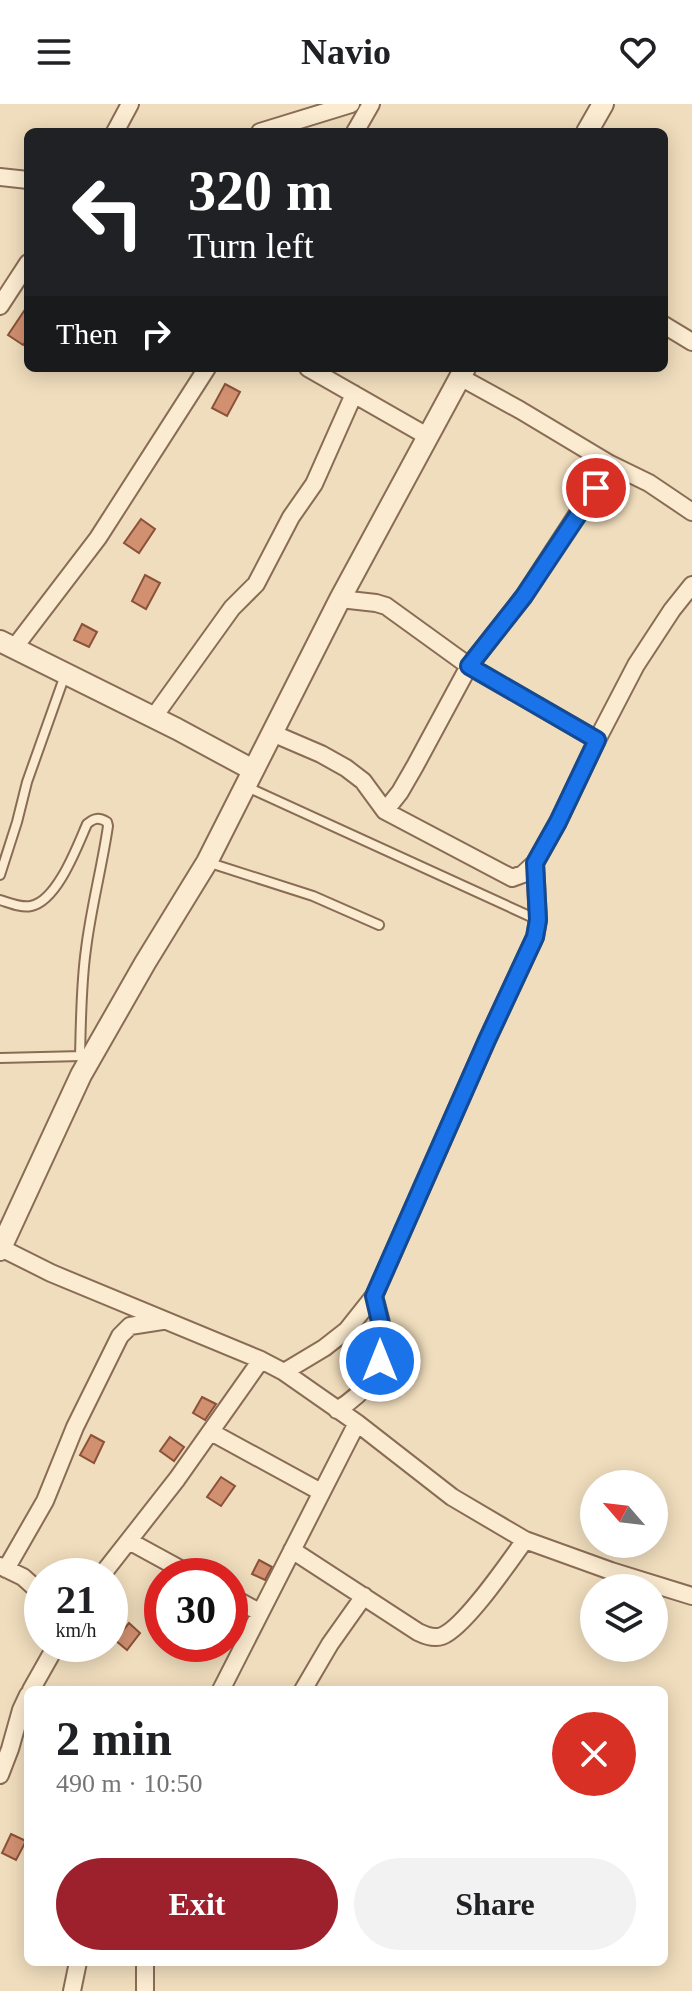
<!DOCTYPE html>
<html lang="en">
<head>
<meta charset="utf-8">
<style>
  body { margin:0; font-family:"Times New Roman",serif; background:#f2f2f2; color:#202124; height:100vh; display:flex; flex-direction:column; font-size:30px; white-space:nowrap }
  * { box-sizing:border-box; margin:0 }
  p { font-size:26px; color:#757577 }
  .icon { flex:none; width:44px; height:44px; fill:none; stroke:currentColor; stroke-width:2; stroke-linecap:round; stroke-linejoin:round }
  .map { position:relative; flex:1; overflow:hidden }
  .side { position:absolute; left:24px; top:1582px; width:644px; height:280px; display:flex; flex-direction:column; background:#fff; border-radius:12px; box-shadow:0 4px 20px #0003 }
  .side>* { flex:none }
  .hud { position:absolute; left:24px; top:24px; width:644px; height:244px; border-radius:12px; box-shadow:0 4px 20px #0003; background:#202124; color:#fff; overflow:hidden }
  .needle { width:52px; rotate:298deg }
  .tools { position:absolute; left:580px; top:1366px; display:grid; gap:16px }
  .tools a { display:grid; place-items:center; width:88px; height:88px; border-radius:50%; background:#fff; box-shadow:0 4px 20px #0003; font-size:40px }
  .speed { position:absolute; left:24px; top:1454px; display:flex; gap:16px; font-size:40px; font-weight:700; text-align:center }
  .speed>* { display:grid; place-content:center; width:104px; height:104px; border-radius:50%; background:#fff; box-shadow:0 4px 20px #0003; line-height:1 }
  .speed small { font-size:20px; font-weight:400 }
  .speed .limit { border:12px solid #d22; background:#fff; color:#111 }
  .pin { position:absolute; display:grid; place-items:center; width:68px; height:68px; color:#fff; margin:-34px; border:4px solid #fff; border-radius:50%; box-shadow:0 2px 8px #0007 }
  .me { position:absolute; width:88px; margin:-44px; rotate:0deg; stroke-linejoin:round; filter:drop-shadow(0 0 6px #0008) }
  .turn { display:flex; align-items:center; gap:28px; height:168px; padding:0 32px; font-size:36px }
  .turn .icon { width:104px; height:104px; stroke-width:2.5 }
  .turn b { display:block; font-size:56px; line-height:68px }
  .then { display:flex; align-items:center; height:76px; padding:0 32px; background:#0003; gap:16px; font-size:30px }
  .round { display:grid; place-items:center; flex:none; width:84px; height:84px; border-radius:42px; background:#f2f2f2 }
  .summary { display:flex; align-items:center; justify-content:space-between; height:136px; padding:0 32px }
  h1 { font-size:48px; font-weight:700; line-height:60px }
  .button { display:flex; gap:16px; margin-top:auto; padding:16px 32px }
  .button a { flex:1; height:92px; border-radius:48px; background:#9c212c; color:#fff; font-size:32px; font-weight:700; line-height:92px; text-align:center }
  .button a+a { background:#f2f2f2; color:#202124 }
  header { display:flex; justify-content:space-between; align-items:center; height:104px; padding:0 32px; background:#fff; font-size:36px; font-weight:700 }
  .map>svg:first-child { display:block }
  .building { fill:#d19070; stroke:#8a5239; stroke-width:2 }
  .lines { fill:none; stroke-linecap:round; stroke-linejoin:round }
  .service-casing { stroke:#896c55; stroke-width:12 }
  .minor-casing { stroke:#896c55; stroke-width:20 }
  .tertiary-casing { stroke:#896c55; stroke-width:24 }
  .service { stroke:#fbebd0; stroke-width:8 }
  .minor { stroke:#fbebd0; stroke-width:16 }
  .tertiary { stroke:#fbebd0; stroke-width:20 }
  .route-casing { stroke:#114b97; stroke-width:20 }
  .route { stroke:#1a73e8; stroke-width:14 }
</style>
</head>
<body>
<header><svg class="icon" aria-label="menu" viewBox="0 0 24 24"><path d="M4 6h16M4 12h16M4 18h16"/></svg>Navio<svg class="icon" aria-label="heart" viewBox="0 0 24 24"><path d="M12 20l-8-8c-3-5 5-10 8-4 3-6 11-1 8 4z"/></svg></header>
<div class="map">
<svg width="692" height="1887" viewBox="0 0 692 1887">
  <rect width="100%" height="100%" fill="#f0ddbd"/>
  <path class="building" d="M28 201V234L23 241 8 231Z
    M225 280 240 288 227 312 212 304Z
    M141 415 155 425 139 449 124 439Z
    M145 471 160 479 146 505 132 497Z
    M82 520 97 528 89 543 74 536Z
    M202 1293 216 1300 205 1316 193 1309Z
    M91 1331 104 1338 94 1359 80 1351Z
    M170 1333 184 1343 174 1357 160 1347Z
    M221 1373 235 1382 221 1402 207 1393Z
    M259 1456 272 1463 265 1476 252 1470Z
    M129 1519 140 1529 127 1546 115 1536Z
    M11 1730 26 1737 16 1756 2 1749Z"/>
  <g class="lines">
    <g class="service-casing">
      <path id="service" d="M245 682 538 816
        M207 758 313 792 379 821
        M0 771 17 718 27 678 65 571
        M0 796C10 799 21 804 31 802 57 797 77 743 87 720 94 714 99 713 107 718L108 722C102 763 91 804 86 845 81 880 81 916 80 952
        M0 954 82 952"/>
    </g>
    <g class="minor-casing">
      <path id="minor" d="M115 28 130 0
        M260 28 351 0
        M355 28 371 0
        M0 73 28 76
        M0 202 28 159
        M664 221 692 238
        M308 264 427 332
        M460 273 520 306 610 360 649 379 692 408
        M340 495 376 499 386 502 469 562 597 636
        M14 544 98 434 207 264
        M153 614 232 504 256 480 291 413 314 380 354 290
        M272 629 321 650 346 664 363 677 385 707 512 774 523 770 535 759 558 718 597 636 636 561 672 506 692 481
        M385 707 400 688 415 662 469 562 524 492 610 360
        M1 1144 51 1169 261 1256 284 1268 357 1319 452 1393 525 1436 611 1467 692 1492
        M284 1268 324 1244 347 1226 374 1192 487 936 535 833 538 816 535 759
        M337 1306C365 1289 386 1264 383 1229 381 1216 377 1204 374 1192
        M211 1328 321 1388
        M129 1437 193 1472
        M292 1446 418 1528C426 1532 434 1535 442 1532 465 1523 509 1458 525 1436
        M0 1462 23 1473 42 1490
        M6 1465 45 1397 75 1323 120 1232 130 1222 162 1217
        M101 1472 177 1375 261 1256
        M230 1492 259 1508
        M31 1586 57 1540
        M221 1586 357 1319
        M303 1586 330 1540 364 1492
        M0 1671 10 1645 21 1606 28 1591
        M145 1858V1887
        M72 1887 78 1858"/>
    </g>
    <g class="tertiary-casing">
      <path id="tertiary" d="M587 28 603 0
        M0 537 177 625 253 666
        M0 1146 81 971 145 859 207 758 340 495 465 264"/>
    </g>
    <use href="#service" class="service"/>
    <use href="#minor" class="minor"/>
    <use href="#tertiary" class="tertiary"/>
  </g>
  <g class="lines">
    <g class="route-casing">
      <path id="route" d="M380 1257 383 1230 374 1192 487 936 535 833 538 816 535 759 558 718 597 636 469 562 524 492 596 384"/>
    </g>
    <use href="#route" class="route"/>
  </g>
</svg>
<div class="tools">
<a><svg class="needle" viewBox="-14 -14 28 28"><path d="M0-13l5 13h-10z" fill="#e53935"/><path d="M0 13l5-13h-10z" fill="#757577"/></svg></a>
<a><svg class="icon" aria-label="layers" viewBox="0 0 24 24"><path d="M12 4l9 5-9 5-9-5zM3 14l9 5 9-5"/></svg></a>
</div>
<div class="speed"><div>21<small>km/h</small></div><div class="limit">30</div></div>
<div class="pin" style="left:596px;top:384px;background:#d93025"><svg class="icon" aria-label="arrive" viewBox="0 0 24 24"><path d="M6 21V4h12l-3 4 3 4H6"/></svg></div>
<svg class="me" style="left:380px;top:1257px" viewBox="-20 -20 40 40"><circle r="17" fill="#1a73e8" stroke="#fff" stroke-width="3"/><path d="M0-11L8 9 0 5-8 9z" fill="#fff"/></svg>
<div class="hud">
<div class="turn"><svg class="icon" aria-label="left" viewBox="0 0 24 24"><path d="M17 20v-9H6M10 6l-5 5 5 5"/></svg><div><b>320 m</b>Turn left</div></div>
<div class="then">Then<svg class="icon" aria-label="right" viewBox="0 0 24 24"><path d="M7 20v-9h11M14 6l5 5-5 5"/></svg></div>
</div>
<section class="side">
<div class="summary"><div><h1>2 min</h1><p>490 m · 10:50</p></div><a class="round" style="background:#d93025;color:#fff"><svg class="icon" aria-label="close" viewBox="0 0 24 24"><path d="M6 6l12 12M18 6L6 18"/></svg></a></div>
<div class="button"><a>Exit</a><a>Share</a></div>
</section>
</div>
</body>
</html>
